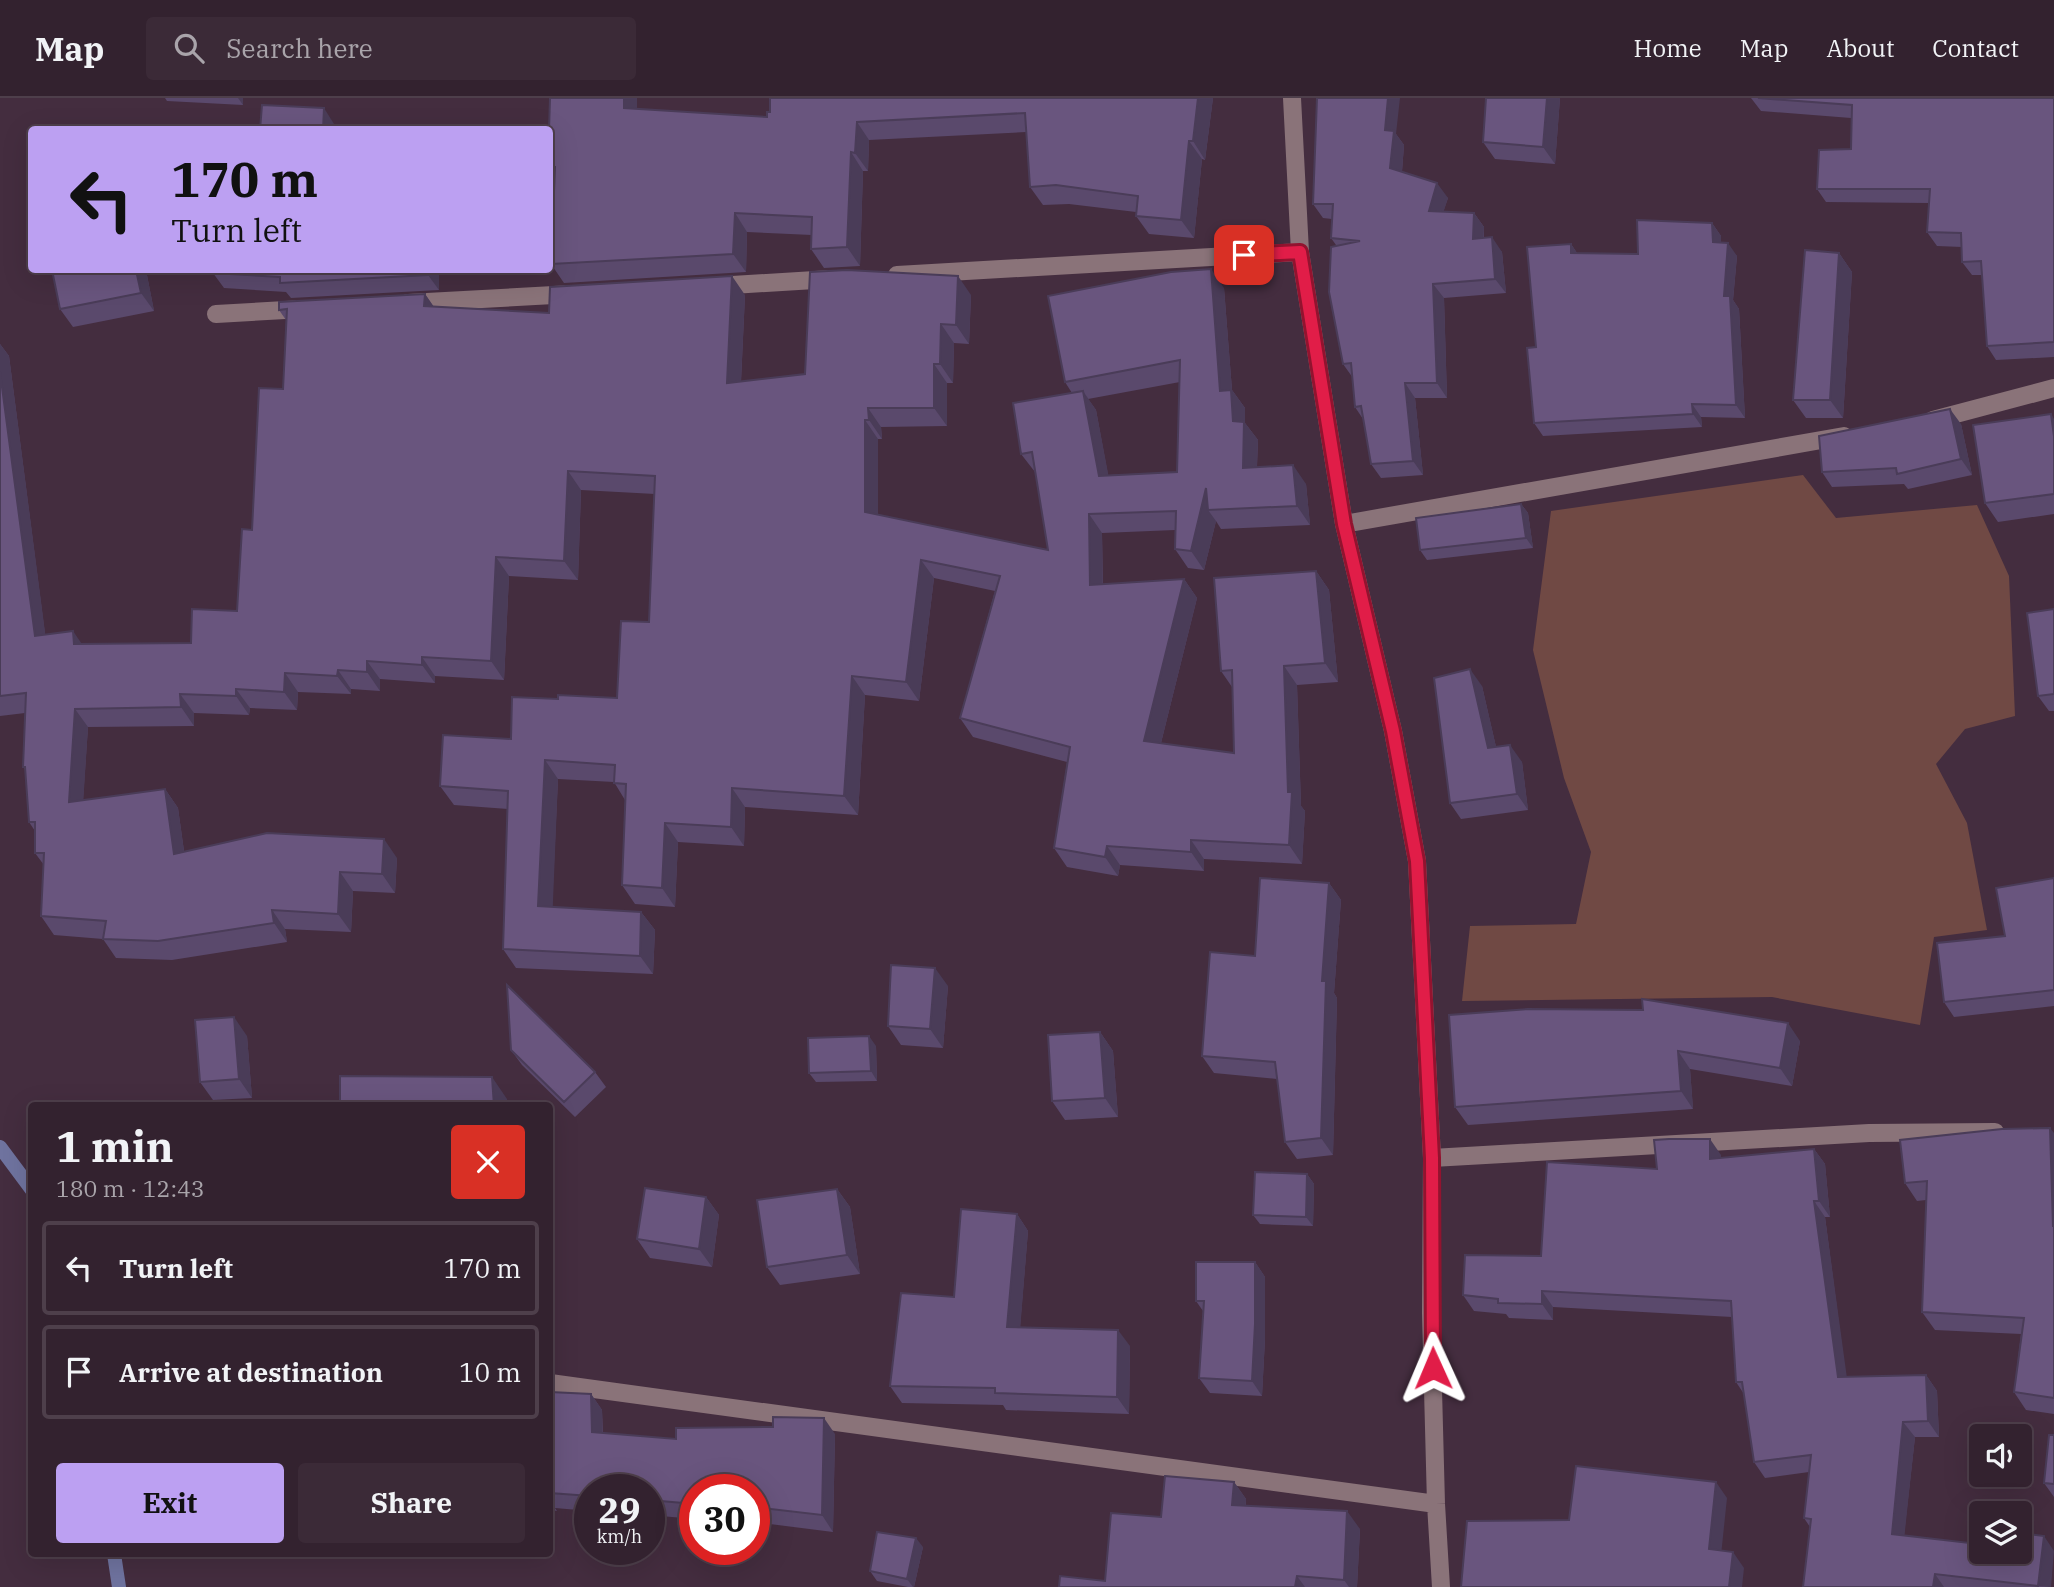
<!DOCTYPE html>
<html lang="en">
<head>
<meta charset="utf-8">
<style>
  body { margin:0; font-family:"IBM Plex Serif",serif; background:#3b2a37; color:#f1f3f6; height:100vh; display:flex; flex-direction:column; font-size:26px; white-space:nowrap }
  * { box-sizing:border-box; margin:0 }
  p { font-size:23px; color:#a9a4aa }
  .icon { flex:none; width:38px; height:38px; fill:none; stroke:currentColor; stroke-width:2; stroke-linecap:round; stroke-linejoin:round }
  .map { position:relative; flex:1; overflow:hidden }
  .sheet { position:absolute; left:28px; top:1004px; width:525px; height:455px; display:flex; flex-direction:column; background:#33222f; border-radius:7px; box-shadow:0 7px 28px #0002,0 0 0 2px #4e3f4b }
  .sheet>* { flex:none }
  .hud { position:absolute; left:28px; top:28px; width:525px; height:147px; border-radius:7px; box-shadow:0 7px 28px #0002,0 0 0 2px #4e3f4b; background:#bca0f2; color:#111; overflow:hidden }
  .tools { position:absolute; left:1969px; top:1326px; display:grid; gap:14px }
  .tools a { display:grid; place-items:center; width:63px; height:63px; border-radius:7px; background:#33222f; box-shadow:0 7px 28px #0002,0 0 0 2px #4e3f4b; font-size:35px }
  .speed { position:absolute; left:574px; top:1376px; display:flex; gap:14px; font-size:35px; font-weight:700; text-align:center }
  .speed>* { display:grid; place-content:center; width:91px; height:91px; border-radius:50%; background:#33222f; box-shadow:0 7px 28px #0002,0 0 0 2px #4e3f4b; line-height:1 }
  .speed small { font-size:18px; font-weight:400 }
  .speed .limit { border:10px solid #d22; background:#fff; color:#111 }
  .pin { position:absolute; display:grid; place-items:center; width:60px; height:60px; color:#fff; margin:-30px; border-radius:14px; box-shadow:0 4px 10px #0006 }
  .me { position:absolute; width:77px; margin:-38px; rotate:359deg; stroke-linejoin:round; filter:drop-shadow(0 0 5px #0008) }
  .turn { display:flex; align-items:center; gap:24px; height:147px; padding:0 28px; font-size:32px }
  .turn .icon { width:91px; height:91px; stroke-width:2.5 }
  .turn b { display:block; font-size:49px; line-height:60px }
  .round { display:grid; place-items:center; flex:none; width:74px; height:74px; border-radius:7px; background:#3b2a37 }
  .headline { display:flex; align-items:center; justify-content:space-between; height:119px; padding:0 28px }
  h1 { font-size:42px; font-weight:700; line-height:52px }
  .primary-button { display:flex; gap:14px; margin-top:auto; padding:14px 28px }
  .primary-button a { flex:1; height:80px; border-radius:7px; background:#bca0f2; color:#111; font-size:28px; font-weight:700; line-height:80px; text-align:center }
  .primary-button a+a { background:#3b2a37; color:#f1f3f6 }
  ul { padding:0; list-style:none }
  li { display:flex; align-items:center; gap:21px; height:94px; margin:0 14px 10px; padding:0 14px; border:4px solid #4e3f4b; border-radius:7px }
  li div { flex:1 }
  li b { display:block; font-size:26px }
  li em { font-style:normal }
  header { display:flex; align-items:center; gap:42px; box-sizing:border-box; height:98px; padding:0 35px; background:#33222f; border-bottom:2px solid #4e3f4b }
  header strong { font-size:33px }
  nav { display:flex; gap:38px; margin-inline-start:auto; font-size:24px }
  .search { width:490px; height:63px; background:#3b2a37; display:flex; align-items:center; gap:18px; box-sizing:border-box; padding:0 24px; border-radius:7px; color:#a9a4aa; font-size:26px }
  .map>svg:first-child { display:block }
  .green { fill:#704944 }
  .lines { fill:none; stroke-linecap:round; stroke-linejoin:round }
  .stream { stroke:#6f739f; stroke-width:14 }
  .minor { stroke:#8a7379; stroke-width:18 }
  .wall { fill:#5a496c; fill-rule:evenodd }
  .shaded-wall { fill:#4a3c58 }
  .building { fill:#69557e; stroke:#4a3c58; stroke-width:2 }
  .route-casing { stroke:#92132f; stroke-width:18 }
  .route { stroke:#e11d48; stroke-width:12 }
</style>
</head>
<body>
<header>
<strong>Map</strong>
<div class="search"><svg class="icon" aria-label="search" viewBox="0 0 24 24"><circle cx="10" cy="10" r="6"/><path d="M15 15l6 6"/></svg>Search here</div>
<nav><a>Home</a><a>Map</a><a>About</a><a>Contact</a></nav>
</header>
<div class="map">
<svg width="2054" height="1489" viewBox="0 0 2054 1489">
  <rect width="100%" height="100%" fill="#442d3f"/>
  <path class="green" d="M1803 377 1836 420 1977 407 2009 478 2015 618 1965 631 1936 666 1967 725 1987 832 1934 839 1920 927 1772 899 1462 903 1470 828 1576 826 1591 754 1564 680 1533 552 1551 413Z"/>
  <g class="lines">
    <path class="stream" d="M0 1049 32 1092
      M114 1456 119 1489"/>
    <path class="minor" d="M1292 0 1300 154 1344 426 1393 633 1417 763 1432 1060 1431 1215 1436 1406 1441 1489
      M897 177 1300 154
      M716 188 831 181
      M408 205 572 196
      M216 216 303 211
      M1933 322 2054 290
      M1344 426 1844 338
      M1432 1060 1869 1035 1995 1034
      M550 1285 1436 1406"/>
  </g>
  <path class="wall" d="M165 0H243V7L167 3Z
    M550 0H637V11L767 19 770 14V0H1213L1205 62 1202 61 1194 140 1149 136 1136 118V114L1069 106 1043 107 1030 89 1026 34 869 42 868 73H863L860 168 824 170 811 151 812 137 747 134 746 174 564 185 551 166 555 80 550 73Z
    M1486 0H1560L1555 66 1495 61 1483 44Z
    M1751 0H2054V259L1996 262 1987 248 1982 177H1972L1962 164V149L1937 148 1927 134 1929 105 1826 104 1817 91 1851 51V20L1761 13Z
    M1396 36 1404 47 1402 74 1448 100 1443 114 1474 115 1484 129V140L1502 154 1506 195 1444 200 1447 300H1415L1423 377 1381 380 1371 366 1363 321 1355 309 1353 280 1343 266 1336 147 1331 140 1332 121 1323 120 1313 106Z
    M1712 125 1721 138V144L1737 158 1733 202 1739 211 1745 320 1701 319 1702 329 1543 338 1534 325 1571 146 1577 155 1638 156Z
    M1839 155 1852 174 1843 320H1806L1793 302Z
    M146 172 154 213 73 229 60 211Z
    M439 172V192L291 200 286 194 224 190 213 175Z
    M1224 190 1232 292 1245 310V325L1258 342 1257 369 1306 386 1310 427 1221 431 1216 423 1204 472 1188 470 1175 451V432L1102 435 1103 486 1184 481 1197 500 1161 645 1234 655 1232 589 1221 573 1316 473 1329 492 1338 584 1297 587 1301 708 1305 713 1302 766 1204 761V773L1120 767 1118 778 1067 769 1054 750 1067 664 973 639 960 620 995 493 934 480 919 603 865 597 858 717 745 709 744 748 678 744 675 809 635 806 622 787 625 702 614 684 558 681 552 809 641 814 655 832 653 876 516 870 503 851 508 711 454 707 440 688 511 641 558 601 617 600 649 524 655 396 581 392 578 482 509 478 504 582 435 578V585L380 581V593L351 591V596L298 594 297 612 250 610 249 617 194 615V628L88 629 83 702 165 691 178 710 184 753 397 760 395 795 353 793 351 834 285 831 287 844 172 862 116 860 103 841 54 837 41 818 44 767 35 755V733L29 724 26 673 23 669 25 615 0 618V246L9 258 45 536 81 546 191 545 237 513 252 432 283 291 286 222 279 212 425 196 434 209 549 215 745 197 741 284 805 276 971 197 969 246 954 245 953 285H947V328L881 329 882 341H878V417L1048 452 1035 374 1021 356 1072 295 1065 284ZM1180 284 1177 374 1108 377 1096 312 1088 301Z
    M2054 321V416L1998 424 1985 405Z
    M1961 326 1972 377 1908 391 1904 386 1832 389 1822 374Z
    M1521 406 1528 415 1533 450 1427 462 1420 452Z
    M2054 511V613H2049L2038 598Z
    M1482 588 1496 649 1522 664 1528 712 1461 721 1450 705Z
    M2054 780V908L1954 919 1944 904 2005 838Z
    M1329 785 1341 802 1334 895 1337 900 1333 1057 1297 1061 1285 1044 1277 981 1214 975 1202 958 1255 858Z
    M948 888 943 950 901 947 888 928Z
    M1449 917 1800 943 1792 988 1690 971 1693 1011 1468 1027 1455 1009Z
    M1100 934 1113 953 1118 1019 1065 1022 1052 1003Z
    M247 938 252 1000 213 1002 200 984Z
    M876 948 877 983 816 984 809 975Z
    M511 952 595 974 606 989 575 1019 522 967Z
    M2054 1035V1316L2026 1312 2014 1294 2021 1236 1935 1232 1922 1214 1926 1102 1917 1103 1905 1085Z
    M1814 1051 1825 1066 1830 1119H1825L1846 1279 1926 1277 1937 1293 1939 1339H1915L1904 1437 2051 1489H1803L1810 1429 1804 1420 1809 1374 1765 1380 1754 1364 1744 1296 1736 1284 1732 1219 1553 1209V1222L1509 1220 1506 1216 1474 1213 1463 1197 1541 1158 1657 1071 1721 1057V1060Z
    M1307 1076 1314 1086 1313 1128 1260 1126 1253 1117Z
    M837 1091 850 1109 860 1176 780 1187 767 1169Z
    M706 1099 719 1117 712 1169 650 1160 637 1141Z
    M1017 1116 1028 1133 1020 1229 1130 1248 1129 1316 1006 1312 1003 1307 902 1305 890 1288 954 1199Z
    M1255 1164 1265 1179V1241L1262 1298 1210 1295 1199 1280 1203 1213 1196 1203Z
    M550 1294 591 1296 602 1312 603 1335 676 1341 835 1336 833 1434 754 1424V1391H695V1421L649 1417V1391H590V1413L555 1410 557 1413 550 1412Z
    M2054 1337V1399L2044 1385Z
    M1234 1384 1246 1401V1407L1360 1431 1357 1489H1059L1105 1483 1161 1419Z
    M923 1449 914 1489H908L877 1483 870 1473Z"/>
  <path class="shaded-wall" d="M238 0H243V7Z
    M624 0H637V29L624 10Z
    M1198 0H1213L1205 62 1193 43Z
    M1388 0H1400L1396 36 1404 47 1401 85 1390 70 1385 32Z
    M1547 0H1560L1555 66 1543 49Z
    M324 10 334 26V32H323Z
    M857 24 869 42 868 73 855 55Z
    M1189 43 1202 61 1194 140 1181 122Z
    M851 54 863 73 860 168 847 149Z
    M1437 85 1448 100 1439 128 1429 113Z
    M735 115 747 134 746 174 733 156Z
    M1474 115 1484 129 1483 155 1473 141Z
    M1712 125 1721 138V156L1713 144Z
    M1492 139 1502 154 1506 195 1495 181Z
    M1728 145 1737 158 1733 202 1739 211 1745 320 1736 307 1724 198Z
    M1571 146 1579 158 1571 155Z
    M1839 155 1852 174 1843 320 1830 302Z
    M1211 171 1224 190 1232 292 1245 310V325L1258 342 1256 389 1243 370 1220 293Z
    M136 172H146L154 213 141 195Z
    M428 172H439V192L428 177Z
    M732 178 745 197 740 304 727 285Z
    M958 178 971 197 969 246 956 227Z
    M1433 186 1444 200 1447 300 1437 285Z
    M425 196 438 215 424 208Z
    M941 226 954 245 953 285 940 266Z
    M0 246 9 258 48 557 35 538 0 274Z
    M934 266 947 285V328L934 310Z
    M1405 285 1415 300 1423 377 1413 363Z
    M1083 293 1096 312 1112 396 1099 378Z
    M1692 306 1701 319 1702 329 1693 316Z
    M868 310 881 329 882 341 869 322Z
    M1950 311 1961 326 1972 377 1961 361Z
    M2051 316 2054 321V338Z
    M865 322 878 341V433L865 414Z
    M1293 367 1306 386 1310 427 1297 408Z
    M568 373 581 392 578 482 564 463Z
    M1206 390 1208 412 1216 423 1204 472 1191 453Z
    M1521 406 1528 415 1533 450 1526 440Z
    M1089 416 1102 435 1103 506 1090 487Z
    M496 459 509 478 504 582 491 563Z
    M921 462 934 480 919 603 906 584Z
    M1316 473 1329 492 1338 584 1325 565Z
    M1184 481 1197 500 1157 661 1144 643Z
    M73 533 86 552 74 546Z
    M422 559 435 578V585L422 567Z
    M367 563 380 581V593L367 574Z
    M1284 568 1297 587 1301 708 1305 713 1302 766 1289 747 1288 694Z
    M1470 571 1482 588 1500 666 1488 650Z
    M338 572 351 591V596L337 578Z
    M285 575 298 594 297 612 284 594Z
    M852 578 865 597 858 717 844 698Z
    M236 591 250 610 249 617 236 598Z
    M180 596 194 615V628L181 609Z
    M75 611 88 629 82 723 69 704Z
    M1510 647 1522 664 1528 712 1517 696Z
    M545 662 558 681 552 827 538 808Z
    M732 690 745 709 744 748 731 729Z
    M165 691 178 710 187 775 174 756Z
    M665 725 678 744 675 809 662 790Z
    M384 741 397 760 395 795 382 776Z
    M1191 742 1204 761V773L1191 754Z
    M1107 748 1120 767 1118 778 1105 759Z
    M340 774 353 793 351 834 338 816Z
    M1329 785 1341 802 1334 895 1337 900 1333 1057 1321 1040 1322 883Z
    M272 812 285 831 287 844 274 825Z
    M641 814 655 832 653 876 640 858Z
    M935 870 948 888 943 950 930 931Z
    M234 919 247 938 252 1000 239 981Z
    M1788 925 1800 943 1792 988 1780 970Z
    M1100 934 1113 953 1118 1019 1105 1000Z
    M869 938 876 948 877 983 871 973Z
    M1678 953 1690 971 1693 1011 1681 993Z
    M492 979 507 1001 508 1008H494Z
    M2050 1030 2054 1035V1129L2053 1128Z
    M1710 1041 1721 1057V1077L1710 1061Z
    M1814 1051 1825 1066 1830 1119 1819 1103Z
    M1307 1076 1314 1086 1313 1128 1306 1119Z
    M837 1091 850 1109 860 1176 847 1157Z
    M706 1099 719 1117 712 1169 699 1151Z
    M1814 1103 1825 1119 1849 1295 1838 1279Z
    M1017 1116 1028 1133 1019 1245 1007 1229Z
    M1255 1164 1265 1179V1241L1262 1298 1252 1283Z
    M1542 1193 1553 1209V1222L1542 1206Z
    M1118 1232 1130 1248 1129 1316 1117 1299Z
    M1926 1277 1937 1293 1939 1339 1928 1323Z
    M591 1296 602 1312 603 1350 592 1334Z
    M824 1320 835 1336 833 1434 822 1417Z
    M1903 1324 1915 1339 1903 1451 1892 1436Z
    M1234 1384 1246 1401 1245 1424 1232 1407Z
    M1716 1384 1727 1400 1720 1467 1709 1451Z
    M1347 1413 1360 1431 1357 1489H1349L1344 1482Z
    M2044 1438 2054 1453 2051 1489 2038 1488Z
    M916 1440 923 1449 914 1489H913L907 1481Z
    M1733 1454 1744 1470 1742 1489H1729Z
    M1935 1476 1944 1489H1933Z
    M1297 1478 1305 1489H1295Z"/>
  <path class="building" d="M550 0H624V10L767 19V14H770V0H1198L1193 43H1189L1181 122 1136 118 1138 98 1056 87 1030 89 1025 15 857 24 855 55 851 54 847 149 811 151 812 119 735 115 733 156 551 166 555 69H550L549 32Z
    M1317 0H1388L1385 32 1394 33 1390 70 1437 85 1429 113 1474 115 1473 141 1492 139 1495 181 1433 186 1437 285H1405L1413 363 1371 366 1361 308 1355 309 1351 265 1343 266 1329 194 1331 149 1360 143 1331 140 1333 106H1313Z
    M1486 0H1547L1543 49 1483 44Z
    M1758 0H2054V244L1987 248 1981 163 1962 164 1961 135 1927 134 1930 91H1817L1819 52 1851 51 1852 7Z
    M262 7 324 10 323 32H260Z
    M121 28 122 32H95Z
    M1637 122 1712 125 1713 144 1728 145 1724 198H1730L1736 307 1692 306 1693 316 1534 325 1527 250 1536 249 1527 149 1571 146V155L1638 156Z
    M1805 152 1839 155 1830 302H1793Z
    M1211 171 1220 293 1231 292 1233 323 1244 324 1243 370 1293 367 1297 408 1208 412 1206 390 1191 453 1175 451 1176 413 1089 416 1090 487 1184 481 1144 643 1234 655 1232 572 1221 573 1214 480 1316 473 1325 565 1284 568 1288 694H1292L1289 747 1191 742V754L1107 748 1105 759 1054 750 1070 649 960 620 1000 478 921 462 906 584 852 578 844 698 732 690 731 729 665 725 662 790 622 787 626 686 614 685 615 667 545 662 538 808 641 814 640 858 503 851 508 693 440 688 443 637 511 641 512 599 558 601V597L617 600 621 523 649 524 655 378 568 373 564 463 496 459 491 563 422 559V567L367 563V574L338 572 337 578 285 575 284 594 236 591V598L180 596 181 609 75 611 69 704 165 691 174 756 267 735 384 741 382 776 340 774 338 816 272 812 274 825 158 843 103 841 106 823 41 818 44 755H35V724H29L25 669H23L26 595 0 598V274L35 538 73 533 74 546 191 545 192 511 237 513 242 431 252 432 259 290 283 291 287 211 279 212V204L425 196 424 208 549 215 550 189 732 178 727 285 805 276 810 174 847 172 958 178 956 227 941 226 940 266H934V310H868L869 322H865V414L1048 452 1032 354 1021 356 1013 305 1083 293 1099 378 1177 374 1180 262 1065 284 1048 198 1171 174Z
    M52 172H136L141 195 60 211Z
    M213 172H428V177L280 185V179L213 175Z
    M1950 311 1961 361 1897 376 1896 370 1822 374 1819 338Z
    M2051 316 2054 338V396L1985 405 1973 327Z
    M1521 406 1526 440 1420 452 1416 420Z
    M2054 511V596L2038 598 2027 515Z
    M1470 571 1488 650 1510 647 1517 696 1450 705 1434 580Z
    M1260 780 1329 785 1322 883H1326L1321 1040 1285 1044 1275 964 1202 958 1210 854 1255 858Z
    M2054 780V892L1944 904 1937 845 2005 838 1996 790Z
    M891 867 935 870 930 931 888 928Z
    M507 887 595 974 564 1004 511 952Z
    M1642 901 1788 925 1780 970 1678 953 1681 993 1455 1009 1449 917 1528 911 1643 912Z
    M234 919 239 981 200 984 195 922Z
    M1100 934 1105 1000 1052 1003 1048 937Z
    M869 938 871 973 809 975 808 940Z
    M340 978 492 979 494 1008H340Z
    M2050 1030 2053 1128H2054V1300L2014 1294 2024 1220 1922 1214 1927 1083 1905 1085 1900 1042 2002 1031Z
    M1669 1041H1710V1061L1814 1051 1819 1103H1814L1838 1279 1926 1277 1928 1323 1903 1324 1892 1436 1969 1445 1970 1430 1981 1431V1454H2020V1435L2044 1438 2038 1488 1935 1476 1933 1489H1803L1811 1421 1804 1420 1811 1357 1754 1364 1742 1284H1736L1731 1203 1542 1193V1206L1498 1205V1201L1463 1197 1465 1157 1541 1158 1547 1064 1657 1071 1654 1042Z
    M1255 1074 1307 1076 1306 1119 1253 1117Z
    M645 1090 706 1099 699 1151 637 1141Z
    M837 1091 847 1157 767 1169 757 1102Z
    M961 1111 1017 1116 1007 1229 1118 1232 1117 1299 995 1295V1290L890 1288 901 1195 954 1199Z
    M1196 1164H1255V1226L1252 1283 1199 1280 1204 1203H1196Z
    M550 1294 591 1296 592 1334 676 1341V1330L773 1329V1319L824 1320 822 1417 754 1409V1391H695V1406L649 1402V1391H590V1398L550 1395Z
    M2049 1337H2054V1386L2044 1385Z
    M1576 1368 1716 1384 1709 1451 1733 1454 1729 1489H1461L1467 1423 1569 1422Z
    M1165 1378 1234 1384 1232 1407 1347 1413 1344 1482 1297 1478 1295 1489H1059L1060 1478 1105 1483 1111 1415 1161 1419Z
    M877 1434 916 1440 907 1481 870 1473Z"/>
  <g class="lines">
    <g class="route-casing">
      <path id="route" d="M1244 157 1300 154 1344 426 1393 633 1417 763 1432 1060 1433 1270"/>
    </g>
    <use href="#route" class="route"/>
  </g>
</svg>
<div class="tools">
<a><svg class="icon" aria-label="sound" viewBox="0 0 24 24"><path d="M4 9h4l5-4v14l-5-4H4zM17 9q2 3 0 6"/></svg></a>
<a><svg class="icon" aria-label="layers" viewBox="0 0 24 24"><path d="M12 4l9 5-9 5-9-5zM3 14l9 5 9-5"/></svg></a>
</div>
<div class="speed"><div>29<small>km/h</small></div><div class="limit">30</div></div>
<div class="pin" style="left:1244px;top:157px;background:#d93025"><svg class="icon" aria-label="arrive" viewBox="0 0 24 24"><path d="M6 21V4h12l-3 4 3 4H6"/></svg></div>
<svg class="me" style="left:1433px;top:1270px" viewBox="-20 -20 40 40"><path d="M0-17L14 15 0 8-14 15z" fill="#e11d48" stroke="#fff" stroke-width="4"/></svg>
<div class="hud">
<div class="turn"><svg class="icon" aria-label="left" viewBox="0 0 24 24"><path d="M17 20v-9H6M10 6l-5 5 5 5"/></svg><div><b>170 m</b>Turn left</div></div>
</div>
<section class="sheet">
<div class="headline"><div><h1>1 min</h1><p>180 m · 12:43</p></div><a class="round" style="background:#d93025;color:#fff"><svg class="icon" aria-label="close" viewBox="0 0 24 24"><path d="M6 6l12 12M18 6L6 18"/></svg></a></div>
<ul>
<li><svg class="icon" aria-label="left" viewBox="0 0 24 24"><path d="M17 20v-9H6M10 6l-5 5 5 5"/></svg><div><b>Turn left</b></div><em>170 m</em></li>
<li><svg class="icon" aria-label="arrive" viewBox="0 0 24 24"><path d="M6 21V4h12l-3 4 3 4H6"/></svg><div><b>Arrive at destination</b></div><em>10 m</em></li>
</ul>
<div class="primary-button"><a>Exit</a><a>Share</a></div>
</section>
</div>
</body>
</html>
